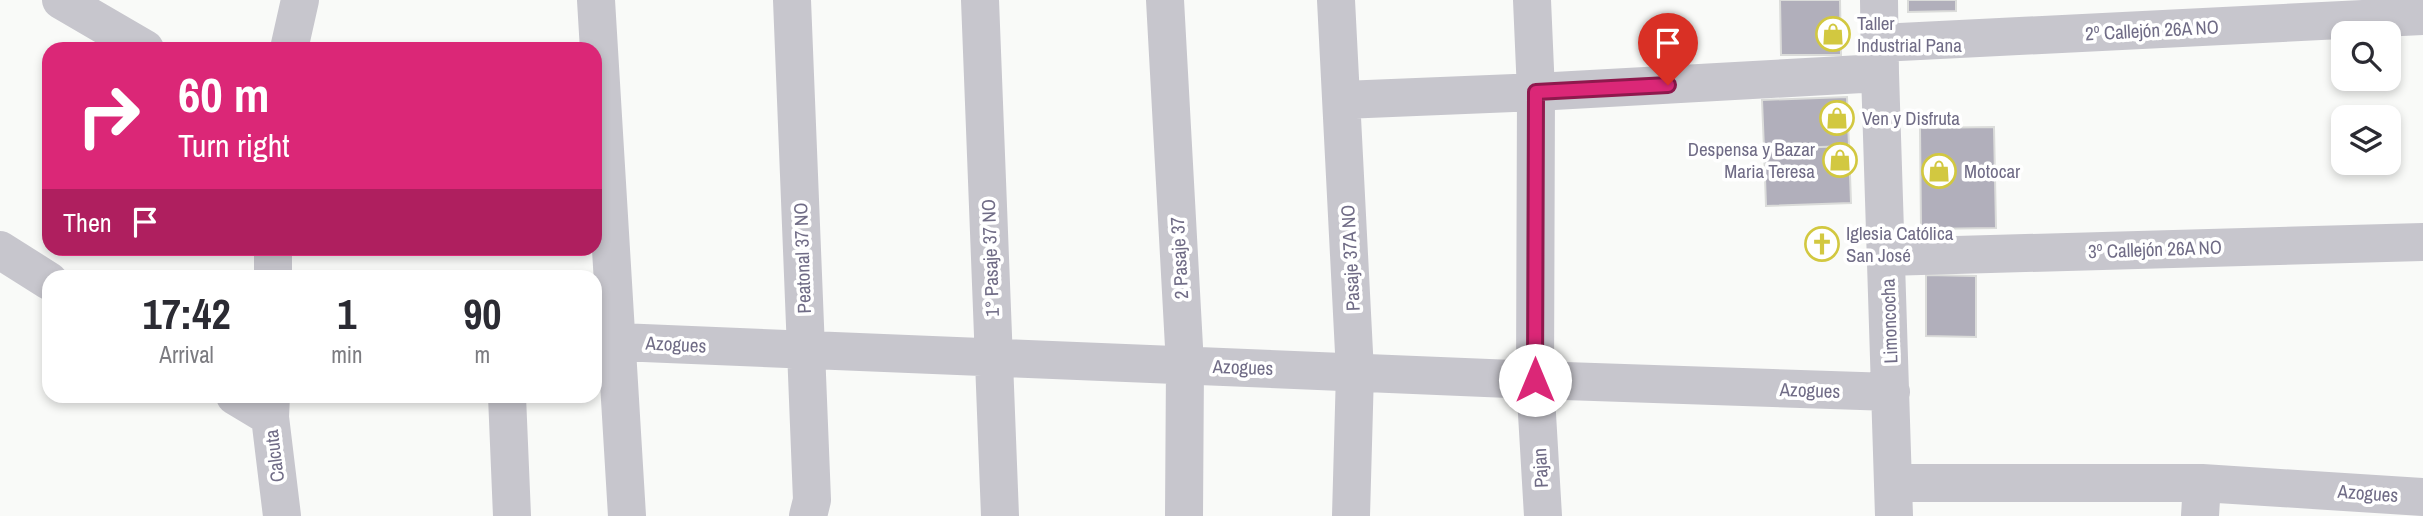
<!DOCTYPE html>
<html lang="en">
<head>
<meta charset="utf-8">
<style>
  body { margin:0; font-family:"Archivo Narrow",sans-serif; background:#f7f7f7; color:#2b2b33; height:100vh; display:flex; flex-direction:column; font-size:26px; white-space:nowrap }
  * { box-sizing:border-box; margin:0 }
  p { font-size:23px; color:#7c7c81 }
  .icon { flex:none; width:38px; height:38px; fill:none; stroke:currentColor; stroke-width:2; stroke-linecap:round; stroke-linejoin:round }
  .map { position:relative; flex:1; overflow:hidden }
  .panel { position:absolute; left:42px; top:270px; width:560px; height:133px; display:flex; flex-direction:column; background:#fff; border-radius:21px; box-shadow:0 4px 10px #0003 }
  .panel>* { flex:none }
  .hud { position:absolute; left:42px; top:42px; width:560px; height:214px; border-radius:21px; box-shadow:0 4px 10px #0003; background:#db2777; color:#fff; overflow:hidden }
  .fabs { position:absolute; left:2331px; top:21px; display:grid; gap:14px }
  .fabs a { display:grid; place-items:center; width:70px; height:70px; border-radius:14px; background:#fff; box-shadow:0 4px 10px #0003; font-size:35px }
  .pin { position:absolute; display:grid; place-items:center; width:60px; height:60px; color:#fff; margin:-72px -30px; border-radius:50% 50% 50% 0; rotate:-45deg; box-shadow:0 0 7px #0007 }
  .pin .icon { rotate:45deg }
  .me { position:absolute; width:77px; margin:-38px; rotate:0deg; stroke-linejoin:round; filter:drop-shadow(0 0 5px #0008) }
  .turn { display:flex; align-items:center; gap:24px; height:147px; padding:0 21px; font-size:32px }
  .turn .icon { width:91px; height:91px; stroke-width:2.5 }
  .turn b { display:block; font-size:49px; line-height:60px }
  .then { display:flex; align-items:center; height:66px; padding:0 21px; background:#0003; gap:14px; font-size:26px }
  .eta { display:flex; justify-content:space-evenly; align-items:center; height:119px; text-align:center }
  .eta b { font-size:42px; font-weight:700; line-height:49px }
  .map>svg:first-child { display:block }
  .building { fill:#b1afbb; stroke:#dbdcda; stroke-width:2 }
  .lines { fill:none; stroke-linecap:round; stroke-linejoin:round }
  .minor { stroke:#c7c6cd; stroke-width:38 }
  .route-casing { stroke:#8e194d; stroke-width:18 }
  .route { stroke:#db2777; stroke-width:12 }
  .labels { text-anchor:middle; stroke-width:7; stroke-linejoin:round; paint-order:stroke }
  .poi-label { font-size:19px; fill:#706c86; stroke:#fff; text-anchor:start }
  .street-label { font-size:19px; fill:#706c86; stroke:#fff }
</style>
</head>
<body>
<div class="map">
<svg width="2423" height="516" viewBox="0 0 2423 516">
  <rect width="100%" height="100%" fill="#f9faf8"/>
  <path class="building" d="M1780 0H1840L1841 55H1781Z
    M1908 0H1956V11L1908 12Z
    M1847 97 1849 146 1764 149 1762 100Z
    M1994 127 1996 228 1921 229 1920 128Z
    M1849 146 1851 203 1766 206 1764 149Z
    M1926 275 1976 276V337L1926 336Z"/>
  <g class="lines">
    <path class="minor" d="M61 0 145 49
      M596 0 627 516
      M792 0 812 500 808 516
      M980 0 1000 516
      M1165 0 1185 365 1184 516
      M1336 0 1355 372 1351 516
      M1532 0 1536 92 1535 380 1543 516
      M1879 0 1880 73 1894 516
      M1880 43 2423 16
      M289 49 300 0
      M1343 100 1536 92 1880 73
      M0 250 49 281
      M1886 257 2423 242
      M273 276V248
      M595 341 1535 380 1891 392
      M235 396 270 417
      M271 396 270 417 282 516
      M507 396 512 516
      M1893 483H2202L2423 497
      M2200 516 2202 483"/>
  </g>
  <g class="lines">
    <g class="route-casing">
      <path id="route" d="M1535 380 1536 92 1668 85"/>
    </g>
    <use href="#route" class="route"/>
  </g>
  <defs>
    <g id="shop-ring" transform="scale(1.75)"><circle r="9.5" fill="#fff" stroke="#d2c840" stroke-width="1.5"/><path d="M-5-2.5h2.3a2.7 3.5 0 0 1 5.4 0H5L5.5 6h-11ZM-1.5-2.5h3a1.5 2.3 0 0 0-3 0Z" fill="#d2c840"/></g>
    <g id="church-ring" transform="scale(1.75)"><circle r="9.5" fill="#fff" stroke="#d2c840" stroke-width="1.5"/><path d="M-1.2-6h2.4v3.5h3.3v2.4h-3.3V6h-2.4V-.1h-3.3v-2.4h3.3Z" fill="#d2c840"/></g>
  </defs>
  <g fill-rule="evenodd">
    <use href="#shop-ring" x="1833" y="34"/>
    <use href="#shop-ring" x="1837" y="118"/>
    <use href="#shop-ring" x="1840" y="160"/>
    <use href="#shop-ring" x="1939" y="171"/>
    <use href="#church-ring" x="1822" y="244"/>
  </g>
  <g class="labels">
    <g class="poi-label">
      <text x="1857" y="30">Taller<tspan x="1857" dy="22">Industrial Pana</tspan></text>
      <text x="1862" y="125">Ven y Disfruta</text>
      <text x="1815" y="156" text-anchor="end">Despensa y Bazar<tspan x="1815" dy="22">Maria Teresa</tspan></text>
      <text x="1964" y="178">Motocar</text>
      <text x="1846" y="240">Iglesia Católica<tspan x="1846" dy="22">San José</tspan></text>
    </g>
    <g class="street-label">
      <text transform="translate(2152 30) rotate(-3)" y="7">2º Callejón 26A NO</text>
      <text transform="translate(2155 249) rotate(-2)" y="7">3º Callejón 26A NO</text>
      <text transform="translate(802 258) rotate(-92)" y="7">Peatonal 37 NO</text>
      <text transform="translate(990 258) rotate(-92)" y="7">1° Pasaje 37 NO</text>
      <text transform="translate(1179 258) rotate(-93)" y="7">2 Pasaje 37</text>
      <text transform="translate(1350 258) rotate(-93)" y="7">Pasaje 37A NO</text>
      <text transform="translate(1889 321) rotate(-92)" y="7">Limoncocha</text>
      <text transform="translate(676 344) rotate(3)" y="7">Azogues</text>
      <text transform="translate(1243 367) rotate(2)" y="7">Azogues</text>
      <text transform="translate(1810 390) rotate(2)" y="7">Azogues</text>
      <text transform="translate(274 456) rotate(-97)" y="7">Calcuta</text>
      <text transform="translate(1540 468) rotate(-93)" y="7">Pajan</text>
      <text transform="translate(2368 493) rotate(4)" y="7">Azogues</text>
    </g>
  </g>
</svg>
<div class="fabs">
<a><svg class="icon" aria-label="search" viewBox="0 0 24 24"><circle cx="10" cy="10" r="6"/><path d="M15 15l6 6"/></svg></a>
<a><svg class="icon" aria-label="layers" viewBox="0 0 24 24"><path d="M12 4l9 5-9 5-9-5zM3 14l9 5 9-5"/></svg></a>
</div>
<div class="pin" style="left:1668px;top:85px;background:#d93025"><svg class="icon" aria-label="arrive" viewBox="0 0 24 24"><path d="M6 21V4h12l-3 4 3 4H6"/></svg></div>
<svg class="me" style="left:1535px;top:380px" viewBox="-20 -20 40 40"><circle r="19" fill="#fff"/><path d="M0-13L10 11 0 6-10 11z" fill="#db2777"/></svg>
<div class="hud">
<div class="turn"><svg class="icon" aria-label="right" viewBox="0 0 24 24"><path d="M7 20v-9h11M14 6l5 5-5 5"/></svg><div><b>60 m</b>Turn right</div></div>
<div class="then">Then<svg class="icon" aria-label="arrive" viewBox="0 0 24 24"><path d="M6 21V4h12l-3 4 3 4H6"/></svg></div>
</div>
<section class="panel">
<div class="eta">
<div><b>17:42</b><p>Arrival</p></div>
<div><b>1</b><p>min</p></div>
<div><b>90</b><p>m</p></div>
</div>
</section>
</div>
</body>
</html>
